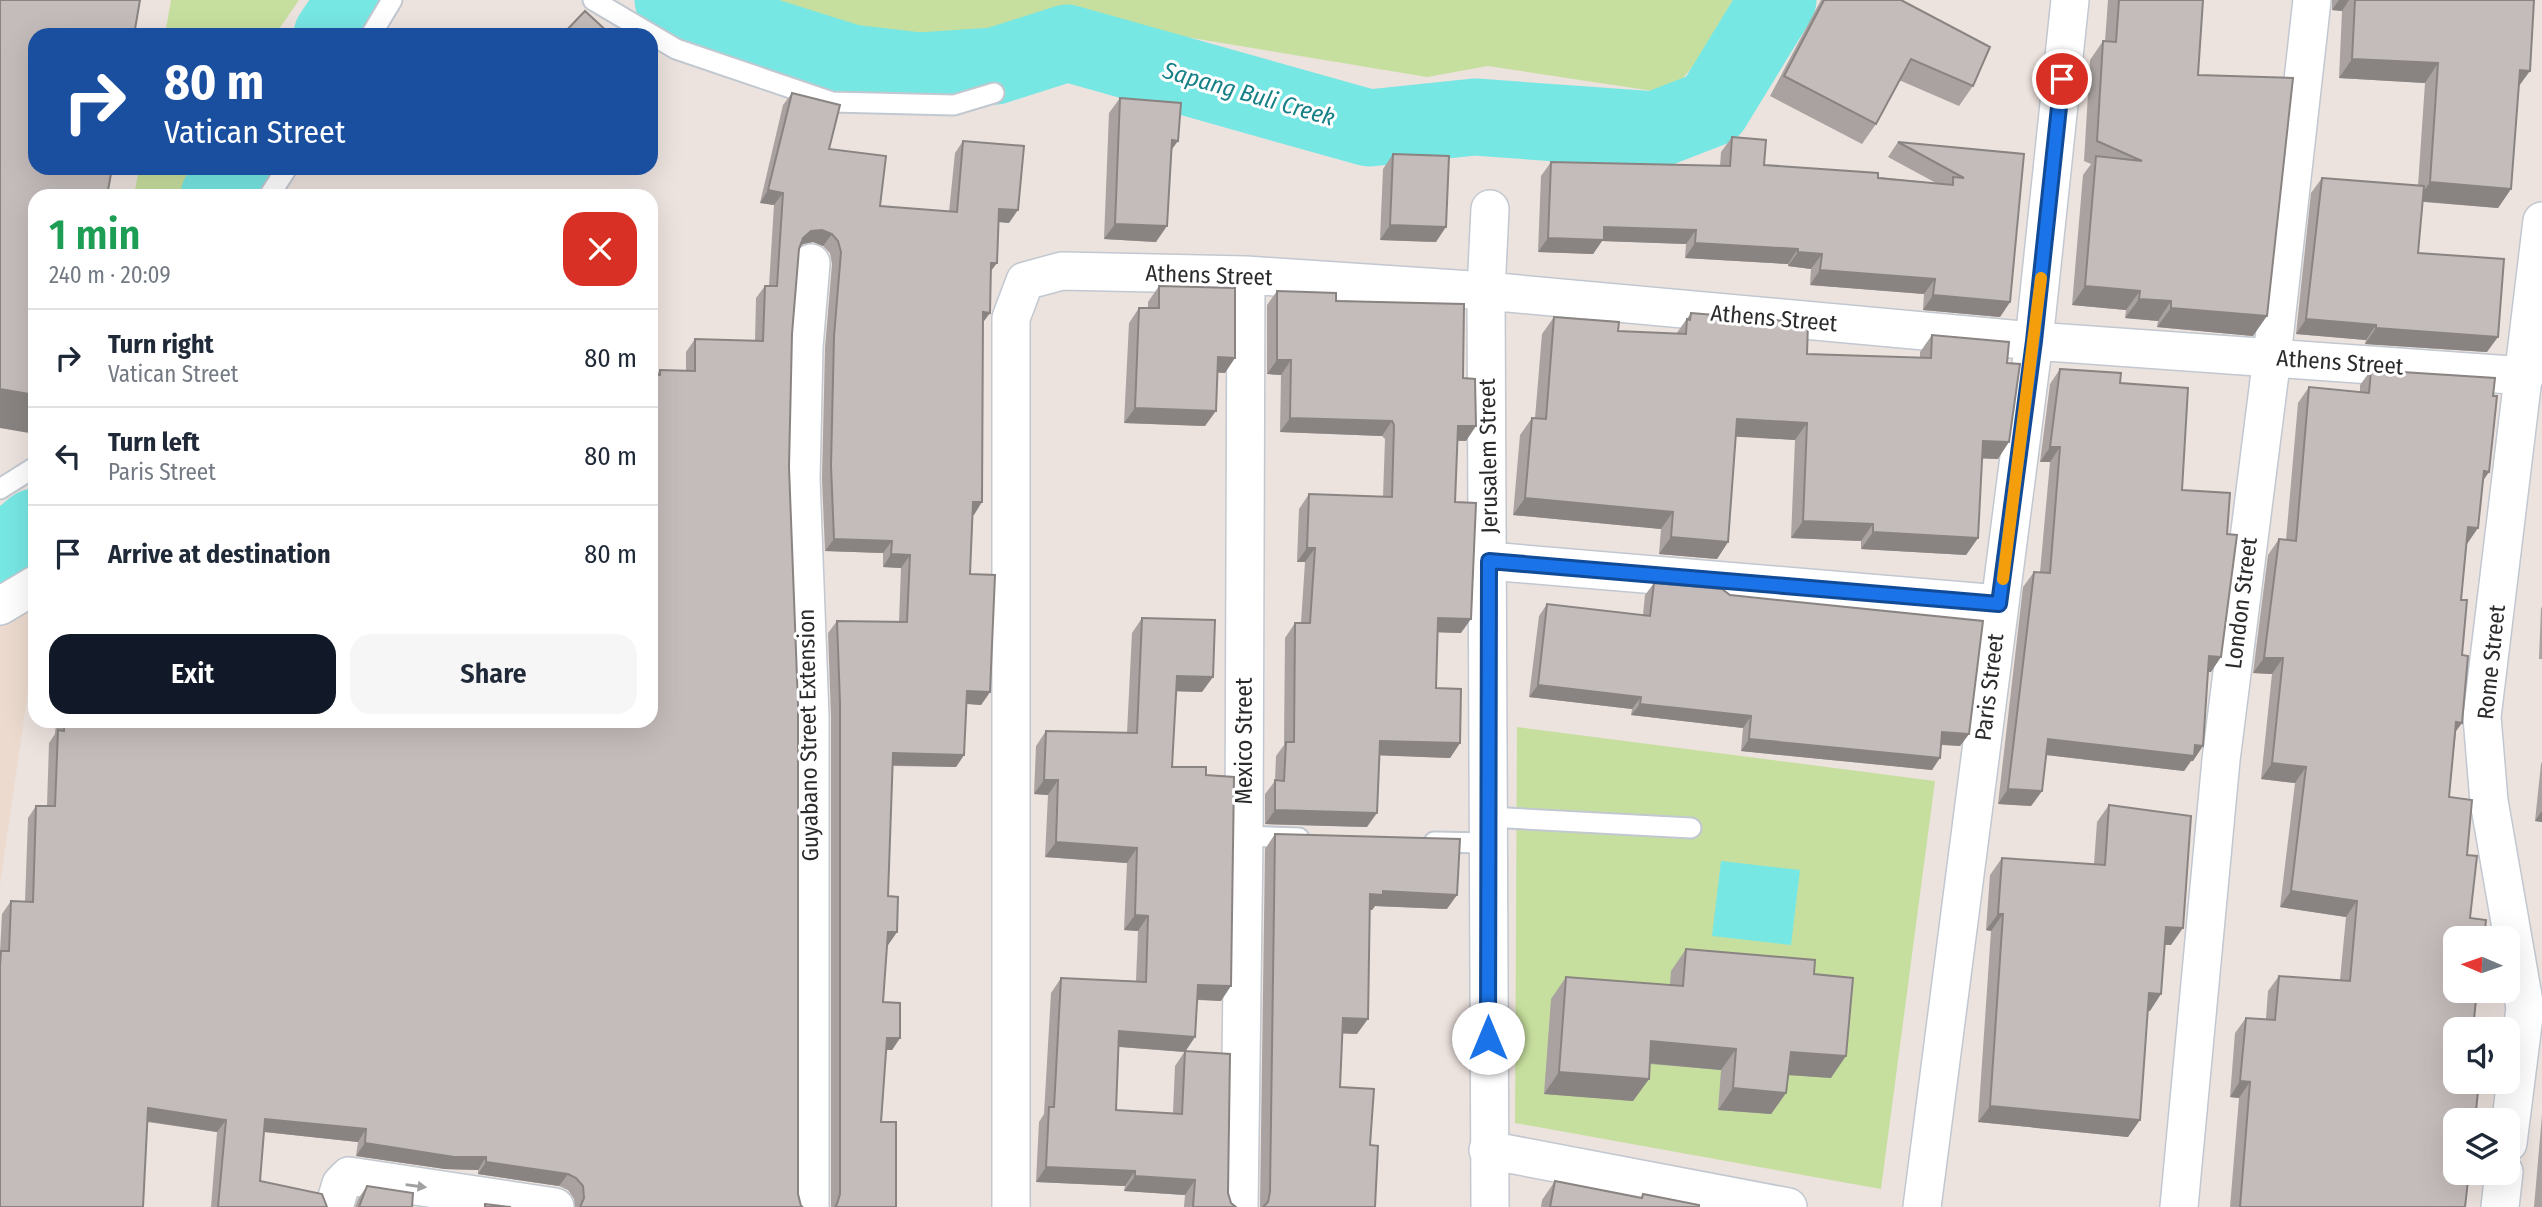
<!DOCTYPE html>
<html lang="en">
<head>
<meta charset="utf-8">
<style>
  body { margin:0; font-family:"Fira Sans Condensed",sans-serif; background:#f6f6f7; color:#1f2937; height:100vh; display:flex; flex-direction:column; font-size:26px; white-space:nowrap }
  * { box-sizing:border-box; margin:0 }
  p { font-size:23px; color:#747a83 }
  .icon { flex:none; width:38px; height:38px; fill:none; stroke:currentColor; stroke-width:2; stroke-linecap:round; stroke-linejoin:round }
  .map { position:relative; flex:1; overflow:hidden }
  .details { position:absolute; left:28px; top:189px; width:630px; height:539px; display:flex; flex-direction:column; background:#fff; border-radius:21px; box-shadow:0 7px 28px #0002 }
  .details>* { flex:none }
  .banner { position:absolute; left:28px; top:28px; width:630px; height:147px; border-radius:21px; box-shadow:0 7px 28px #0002; background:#1a4fa0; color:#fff; overflow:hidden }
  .needle { width:46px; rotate:272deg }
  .buttons { position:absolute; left:2443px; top:926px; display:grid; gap:14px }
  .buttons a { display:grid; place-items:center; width:77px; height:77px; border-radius:14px; background:#fff; box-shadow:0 7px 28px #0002; font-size:35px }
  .pin { position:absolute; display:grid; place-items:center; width:60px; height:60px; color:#fff; margin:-30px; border:4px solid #fff; border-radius:50%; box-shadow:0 2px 7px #0007 }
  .me { position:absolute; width:77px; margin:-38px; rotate:0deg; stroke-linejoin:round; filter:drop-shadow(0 0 5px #0008) }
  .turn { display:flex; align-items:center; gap:24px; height:147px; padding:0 21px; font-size:32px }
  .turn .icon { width:91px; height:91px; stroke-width:2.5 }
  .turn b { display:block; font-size:49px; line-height:60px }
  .round { display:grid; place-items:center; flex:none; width:74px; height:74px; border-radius:21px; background:#f6f6f7 }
  .headline { display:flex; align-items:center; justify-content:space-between; height:119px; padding:0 21px }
  h1 { font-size:42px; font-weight:600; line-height:52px; color:#1e9e55 }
  .cta { display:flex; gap:14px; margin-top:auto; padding:14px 21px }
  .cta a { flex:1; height:80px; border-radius:21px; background:#111827; color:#fff; font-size:28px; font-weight:600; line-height:80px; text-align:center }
  .cta a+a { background:#f6f6f7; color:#1f2937 }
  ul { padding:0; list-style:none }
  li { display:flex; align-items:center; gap:21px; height:98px; padding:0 21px; border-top:2px solid #e0e1e3 }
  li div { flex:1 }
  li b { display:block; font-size:26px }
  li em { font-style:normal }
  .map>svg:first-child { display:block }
  .education { fill:#ecdace }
  .green { fill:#c7df9e }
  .water { fill:#77e7e4 }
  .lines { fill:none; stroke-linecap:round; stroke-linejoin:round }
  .river { stroke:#77e7e4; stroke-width:77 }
  .lane-casing { stroke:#c2c8d0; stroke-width:23 }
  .street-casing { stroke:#c2c8d0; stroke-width:40 }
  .lane { stroke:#fff; stroke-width:19 }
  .street { stroke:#fff; stroke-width:37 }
  .wall { fill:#a9a2a0 }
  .shaded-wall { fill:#898482 }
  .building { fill:#c4bcba; stroke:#898482; stroke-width:2 }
  .oneway { fill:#a0a0a0 }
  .route-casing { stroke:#114b97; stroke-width:18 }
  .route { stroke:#1a73e8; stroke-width:12 }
  .slow { stroke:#f59e0b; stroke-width:12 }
  .labels { text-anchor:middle; stroke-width:6; stroke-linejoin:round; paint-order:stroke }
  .street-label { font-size:23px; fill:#2b2b2b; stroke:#fff }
  .water-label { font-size:24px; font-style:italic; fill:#168187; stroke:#fff }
</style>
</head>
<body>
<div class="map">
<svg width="2542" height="1207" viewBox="0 0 2542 1207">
  <rect width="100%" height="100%" fill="#ece2de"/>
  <path class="education" d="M35 599V642L0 885V620Z"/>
  <path class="green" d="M171 0H299L275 35H165Z
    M732 0H1733L1697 61 1679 83 1653 91 1488 66 1427 77 1065 17 870 47Z
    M139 168H194L179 196H134Z
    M1517 727 1935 781 1881 1189 1515 1123Z"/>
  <path class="water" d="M1721 861 1800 870 1791 945 1712 936Z"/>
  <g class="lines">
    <path class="river" d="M673 0 711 19 851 63 920 71 995 66 1067 43 1369 128 1475 117 1655 130 1712 108 1778 0
      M332 35 356 0
      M219 196 239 168
      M0 556 35 527"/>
    <g class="lane-casing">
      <path id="lane" d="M593 0 676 49 832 102 954 105 994 93
        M371 35 392 0
        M269 196 287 168
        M0 489 35 467
        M1489 817 1691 828
        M1244 836 1299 838
        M1434 842 1488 843"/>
    </g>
    <g class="street-casing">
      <path id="street" d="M1489 561 1999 604
        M0 606 35 585
        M2508 1143 2525 1008 2489 801 2482 717 2542 221
        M1488 1150 1788 1207
        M334 1207 341 1184 349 1176 555 1207
        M810 1207V716L801 479 804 347 811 263
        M1011 1207V318L1025 281 1062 271 1246 275 1486 291 2034 341 2525 376
        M1239 1207 1244 836 1246 275
        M1490 1207 1486 291 1490 209
        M1922 1207 2034 341 2070 0
        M2179 1207 2221 760 2272 357 2312 0
        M2500 1207 2504 1172"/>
    </g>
    <use href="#lane" class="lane"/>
    <use href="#street" class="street"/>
  </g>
  <path class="wall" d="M1821 0H1901L1973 86 1959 106 1899 80 1876 124 1862 144 1770 96Z
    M2108 0H2204L2203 1 2198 75 2253 336 2157 327 2158 321 2125 318 2126 310 2072 305 2083 175 2091 164 2084 161 2090 60 2103 41H2105Z
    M2332 0H2534L2519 86 2511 189 2498 208 2423 202 2418 253 2487 352 2365 344 2366 340 2296 334 2311 193 2322 178 2418 186 2425 83 2339 78 2342 11 2332 10Z
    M792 93 829 149 880 206 949 212 955 153 963 141 1009 223 998 222 990 272V313L983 322 970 574 990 692 981 705 966 704 964 755 956 767 893 766 888 896 897 932 888 945H887L883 1002 900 1038 892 1050H886L881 1122 896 1207H831V716L828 633 837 621 899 622 901 568 883 567V553L825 551 822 479 825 348 832 264 830 253 823 246 813 242 803 244 799 249 792 334 789 467 798 1194 801 1206 803 1207H575L574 1199 568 1190 559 1186 478 1174V1170L445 1169 356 1156 358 1142 264 1132 260 1181 327 1207H211L217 1132 147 1122 0 1207V952L2 914 11 901 25 902 28 818 36 806H47L49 743 55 734 56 721H651L657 374 660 370H686V352L695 339 755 341 756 298 765 286H769L774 205 760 203 783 105Z
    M1120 98 1171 150 1156 242 1104 239 1109 113Z
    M1732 137 1764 165 1936 183 1888 157 1898 142 2024 154 2010 302 2000 317 1923 310 1924 294 1810 285 1811 269 1788 266V264L1685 258 1686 244 1602 241 1593 254 1538 252 1541 176 1551 162 1720 166 1721 152Z
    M1393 154 1436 242 1380 240 1383 169Z
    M1159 286 1225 373 1218 372 1205 426 1124 423 1129 323 1139 308H1148V302Z
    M1277 291 1336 301 1463 378 1466 441H1457L1455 502 1461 633 1437 632 1436 688 1460 743 1450 758 1379 755 1367 827 1265 824V794L1275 781 1276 756 1284 745 1285 638 1295 623H1301L1305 562H1297L1299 509 1309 494 1383 497 1385 439 1382 436 1280 432 1281 375 1267 374V305Z
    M1691 313 1807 354 1920 358V352L1932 335 1998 459 1982 458 1978 538 1966 555 1861 549V541L1791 538 1795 440 1736 436 1728 542 1717 559 1659 554 1661 529 1513 515 1520 435 1532 418H1535L1542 334 1554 317 1618 331 1676 334Z
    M2060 369 2120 383 2182 490 2211 672H2208L2193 761H2191L2184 771 2046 755 2042 791 2031 806 1998 804 2023 587 2034 572H2040L2050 462H2040L2050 384Z
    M2371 370 2483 481 2467 544H2466L2461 600 2456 732 2449 797 2467 855 2455 1029 2465 1207H2230L2239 1098 2230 1097 2235 1033 2246 1018 2266 1019 2268 991 2279 976 2340 980 2346 917 2280 907 2295 783 2261 779 2272 674 2253 673 2268 555 2279 539 2286 540 2298 403 2309 387 2360 392V385Z
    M1654 583 1730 595 1969 734 1960 746 1941 745 1932 770 1741 751 1743 728 1631 715 1632 709 1529 697 1539 616 1547 604 1643 615 1645 595Z
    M2542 607V659H2539L2541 608Z
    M1142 618 1202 692 1176 691 1172 767 1221 1001 1197 1000 1185 1052 1119 1047 1116 1110 1173 1113 1175 1066 1185 1051 1231 1203 1236 1207H1184L1185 1195 1124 1191 1125 1186 1036 1182 1039 1122 1044 1114 1051 993 1061 978 1136 981 1138 931 1124 930 1127 863 1045 857 1048 795 1034 794 1036 746 1046 731 1127 733 1132 633Z
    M2542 762V822L2535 821 2541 764Z
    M2109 805 2171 945H2165L2150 1011 2147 1010 2128 1137 1978 1122 1991 931 1986 930 1990 875 2002 858 2094 864 2097 822Z
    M1275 834 1447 909 1375 906 1372 910 1370 909 1357 1034 1342 1033 1340 1087 1370 1145 1375 1207H1260L1265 849Z
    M1686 949 1814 974 1831 1078 1788 1075 1786 1093 1771 1114 1718 1110 1721 1070 1650 1064 1649 1079 1633 1101 1544 1094 1551 999 1566 977 1670 985 1671 971Z
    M2542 1115V1207H2534Z
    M1555 1181 1640 1198 1643 1194 1699 1207H1541L1542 1200Z
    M367 1186 412 1207H355L358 1199Z"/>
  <path class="shaded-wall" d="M2339 0H2349L2342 11 2332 10Z
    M2352 59 2438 63 2425 83 2339 78Z
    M2520 70 2530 71 2516 90Z
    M1172 140 1178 141 1167 156Z
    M2430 182 2511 189 2498 208 2417 201Z
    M768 190 783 193 774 205 760 203Z
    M999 209 1018 210 1009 223 990 221Z
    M1115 224 1167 226 1156 242 1104 239Z
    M1390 225 1446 227 1436 242 1380 240Z
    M1604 227 1696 230 1686 244 1602 241 1593 254 1538 252 1548 238Z
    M822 230 832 234 823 246 813 242 803 244 794 251 803 238 811 231Z
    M1695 243 1798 249 1788 264 1685 258Z
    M1798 252 1822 254 1811 269 1788 266Z
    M991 263H997L988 275Z
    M1820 270 1935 279 1924 294 1810 285Z
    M2085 286 2140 291 2126 310 2072 305Z
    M1933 295 2010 302 2000 317 1923 310Z
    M2139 299 2171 301 2158 321 2125 318Z
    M2171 308 2267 316 2253 336 2157 327Z
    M983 312 990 313 981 325Z
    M2306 319 2376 325 2366 340 2296 334Z
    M2376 328 2498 337 2487 352 2365 344Z
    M1218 357 1235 358 1225 373 1208 372Z
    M1277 360H1291L1281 375 1267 374Z
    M0 389 35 395V434L0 428Z
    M1135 408 1216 411 1205 426 1124 423Z
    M1290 418 1392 421 1382 436 1280 432Z
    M1737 419 1807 423 1795 440 1725 436Z
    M1458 426H1476L1466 441 1448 440Z
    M1983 441 2009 442 1998 459 1971 458Z
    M2050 447H2060L2050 462H2040Z
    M2484 471 2489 472 2478 488Z
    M1525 498 1673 512 1661 529 1513 515Z
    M973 502H982L974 515 965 514Z
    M1803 521 1873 524 1861 541 1791 538Z
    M2468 527 2478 528 2467 544 2457 543Z
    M1873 532 1978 538 1966 555 1861 549Z
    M1671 537 1728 542 1717 559 1659 554Z
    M834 539 892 541 883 553 825 551Z
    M1307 548H1315L1305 562H1297Z
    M891 554 910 555 901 568 883 567Z
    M1438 618 1471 619 1461 633 1428 632Z
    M2209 656 2221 657 2211 672H2199Z
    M2264 658H2283L2272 674 2253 673Z
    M1177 676 1213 677 1202 692 1166 691Z
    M1538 685 1641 697 1632 709 1529 697Z
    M967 691 990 692 981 705 958 703Z
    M1640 704 1751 716 1743 728 1631 715Z
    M2456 722 2462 723 2451 738Z
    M1942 732 1969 734 1960 746 1934 744Z
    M1749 739 1940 758 1932 770 1741 751Z
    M2048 739 2195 745 2203 746 2193 761H2191L2184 771 2038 754Z
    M1380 741 1460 743 1450 758 1370 755Z
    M893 753 964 755 956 767 885 765Z
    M2272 763 2306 767 2295 783 2261 779Z
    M1044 780H1058L1048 795 1034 794Z
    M2008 789 2042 791 2031 806 1998 804Z
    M1275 810 1377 813 1367 827 1265 824Z
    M2542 811V822L2535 821Z
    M1056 842 1137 848 1127 863 1045 857Z
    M1383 891 1457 895 1447 909 1375 906 1372 910 1360 909 1370 894Z
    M2291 891 2357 901 2346 917 2280 907Z
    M1998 914H2003L1991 931 1986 930Z
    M1135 915 1148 916 1138 931 1124 930Z
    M2166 927 2183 928 2171 945 2154 944Z
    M888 932H897L888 945 879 944Z
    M1198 985 1231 986 1221 1001 1188 999Z
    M2149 993 2161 994 2150 1011 2137 1010Z
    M1343 1018 1368 1019 1357 1034 1332 1033Z
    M1119 1031 1195 1037 1185 1052 1109 1046Z
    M887 1038H900L892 1050H879Z
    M1651 1041 1736 1049 1721 1070 1636 1062Z
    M1791 1052 1846 1056 1831 1078 1776 1074Z
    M1559 1072 1649 1079 1633 1101 1544 1094Z
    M2240 1081 2250 1082 2239 1098 2230 1097Z
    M1733 1088 1786 1093 1771 1114 1718 1110Z
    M1990 1106 2140 1120 2128 1137 1978 1122Z
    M148 1108 226 1120 217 1132 139 1120Z
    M265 1119 366 1129 358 1142 256 1131Z
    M365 1143 486 1157 478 1170 445 1169 356 1156Z
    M486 1162 568 1174 559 1186 478 1174Z
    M1046 1167 1135 1171 1125 1186 1036 1182Z
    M1135 1176 1195 1180 1185 1195 1124 1191Z"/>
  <path class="building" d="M0 0H140L134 35H35V168H112L107 196H35V395L0 389Z
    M1824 0H1901L1990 47 1973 86 1911 59 1876 124 1784 76Z
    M2119 0H2203L2198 75 2293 78 2267 316 2171 308V301L2139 299 2140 291 2085 286 2096 156 2142 161 2097 141 2103 41 2116 42Z
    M2355 0H2534L2530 71 2520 70 2511 189 2430 182 2438 63 2352 59Z
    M585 11 610 34 609 35H562Z
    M792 93 840 105 829 149 886 156 880 206 957 212 963 141 1024 146 1018 210 999 209 997 263H991L990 313 983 312 982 502H973L970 574 995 575 990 692 967 691 964 755 893 753 888 896 898 897 897 932H888L883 1002 900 1003V1038H887L881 1122H896V1207H835L837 1204 840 1194V703L837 621 907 622 910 555 891 554 892 541 834 539 831 466 834 336 841 252 838 241 832 234 822 230 811 231 803 238 799 249 792 334 789 467 798 704V1194L801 1206 803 1207H580L584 1198 583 1186 576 1178 568 1174 486 1162V1157H454L365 1143 366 1129 265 1119 260 1181 322 1194 327 1207H218L226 1120 148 1108 143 1207H0V967L1 951H9L11 901 33 902 36 806H55L58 730 64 731V721H651V374L660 375V370L695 371V339L763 341 765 286H777L783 193 768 190Z
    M1120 98 1181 103 1178 141 1172 140 1167 226 1115 224Z
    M1732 137 1766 140 1764 165 1878 173V178L1953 185V177L1964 178 1898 142 2024 154 2010 302 1933 295 1935 279 1820 270 1822 254 1798 252V249L1695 243 1696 230 1604 227V240L1548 238 1551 162 1730 166Z
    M1393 154 1449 156 1446 227 1390 225Z
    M2322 178 2424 186 2418 253 2504 259 2498 337 2376 328V325L2306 319Z
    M1159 286 1235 288V358L1218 357 1216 411 1135 408 1139 308H1159Z
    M1277 291 1336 293V301L1464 304 1463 378 1475 379 1476 426H1458L1455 502 1476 503 1471 619 1438 618 1436 688 1461 689 1460 743 1380 741 1377 813 1275 810V780L1284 781 1286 742H1294L1295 623H1310L1315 548H1307L1309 494 1392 497 1394 425 1392 421 1290 418 1291 360H1277Z
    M1691 313 1808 323 1807 354 1931 358 1932 335 2009 342 2007 363 2020 364 2009 442 1983 441 1978 538 1873 532V524L1803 521 1807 423 1737 419 1728 542 1671 537 1673 512 1525 498 1532 418 1546 419 1554 317 1619 322 1618 331 1686 334 1687 319 1690 320Z
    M2060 369 2121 373 2120 383 2188 388 2182 490 2230 493 2227 534 2237 535 2221 657 2209 656 2203 746 2195 745 2194 756 2048 739 2042 791 2008 789 2034 572 2050 573 2060 447H2050Z
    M2371 370 2495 378 2493 396H2497L2489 472 2484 471 2478 528 2468 527 2461 600H2467L2462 655 2468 656 2462 723 2456 722 2449 797 2472 800 2467 855 2477 856 2470 918 2486 920 2484 938H2455V990H2477L2473 1029H2455V1082H2479L2475 1120H2455V1172H2469L2465 1207H2240L2250 1082 2240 1081 2246 1018 2275 1020 2279 976 2350 981 2357 901 2291 891 2306 767 2272 763 2283 658H2264L2279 539 2296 541 2309 387 2369 393Z
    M1654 583 1722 589 1730 595 1983 621 1969 734 1942 732 1940 758 1749 739 1751 716 1640 704 1641 697 1538 685 1547 604 1650 616Z
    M1142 618 1215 620 1213 677 1177 676 1172 767H1206V775L1234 777 1231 986 1198 985 1195 1037 1119 1031 1116 1110 1182 1114 1185 1051 1230 1054 1228 1193 1231 1203 1236 1207H1193L1195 1180 1135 1176V1171L1046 1167 1049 1107H1054L1061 978 1146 982 1148 916 1135 915 1137 848 1056 842 1058 780H1044L1046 731 1137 733Z
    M2109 805 2191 816 2183 928 2166 927 2161 994 2149 993 2140 1120 1990 1106 2003 914H1998L2002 858 2105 865Z
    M1275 834 1460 839 1457 895 1383 891V895L1370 894 1368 1019 1343 1018 1340 1087 1374 1089 1370 1145 1378 1146 1375 1207H1263L1268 1202 1270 1192Z
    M1686 949 1815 960 1814 974 1853 978 1846 1056 1791 1052 1786 1093 1733 1088 1736 1049 1651 1041 1649 1079 1559 1072 1566 977 1683 986Z
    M1555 1181 1642 1198 1643 1194 1699 1205V1207H1550Z
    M367 1186 413 1193 412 1207H359Z
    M485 1204 511 1207H485Z"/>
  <defs><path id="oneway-solid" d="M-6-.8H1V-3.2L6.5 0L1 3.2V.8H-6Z" transform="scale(1.75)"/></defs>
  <use class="oneway" href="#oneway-solid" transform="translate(416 1186) rotate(8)"/>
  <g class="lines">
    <g class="route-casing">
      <path id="route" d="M1488 1038 1489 561 1999 604 2034 341 2062 79"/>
    </g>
    <use href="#route" class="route"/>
    <path class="slow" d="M2003 579 2041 278"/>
  </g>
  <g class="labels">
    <g class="street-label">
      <text transform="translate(1209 275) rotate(2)" y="8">Athens Street</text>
      <text transform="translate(1774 318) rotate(5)" y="8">Athens Street</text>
      <text transform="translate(2340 362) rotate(4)" y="8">Athens Street</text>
      <text transform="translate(1488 456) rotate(-91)" y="8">Jerusalem Street</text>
      <text transform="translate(2241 603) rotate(-83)" y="8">London Street</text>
      <text transform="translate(2491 662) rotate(-84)" y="8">Rome Street</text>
      <text transform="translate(1989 687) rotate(-83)" y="8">Paris Street</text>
      <text transform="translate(808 735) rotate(-91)" y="8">Guyabano Street Extension</text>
      <text transform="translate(1244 741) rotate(-90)" y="8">Mexico Street</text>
    </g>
    <g class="water-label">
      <text transform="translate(1249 94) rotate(16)" y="8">Sapang Buli Creek</text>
    </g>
  </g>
</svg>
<div class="buttons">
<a><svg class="needle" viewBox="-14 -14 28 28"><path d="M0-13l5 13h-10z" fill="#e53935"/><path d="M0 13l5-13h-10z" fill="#747a83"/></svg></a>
<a><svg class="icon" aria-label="sound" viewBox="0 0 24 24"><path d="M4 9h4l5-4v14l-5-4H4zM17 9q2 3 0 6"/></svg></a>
<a><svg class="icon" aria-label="layers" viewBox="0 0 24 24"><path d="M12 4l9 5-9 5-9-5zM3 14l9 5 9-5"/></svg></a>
</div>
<div class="pin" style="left:2062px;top:79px;background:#d93025"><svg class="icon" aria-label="arrive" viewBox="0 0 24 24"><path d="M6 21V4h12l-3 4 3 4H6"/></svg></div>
<svg class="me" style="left:1488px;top:1038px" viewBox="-20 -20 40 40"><circle r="19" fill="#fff"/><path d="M0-13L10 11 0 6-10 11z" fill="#1a73e8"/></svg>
<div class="banner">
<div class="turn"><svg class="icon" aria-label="right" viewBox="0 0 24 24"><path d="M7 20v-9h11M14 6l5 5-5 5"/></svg><div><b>80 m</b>Vatican Street</div></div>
</div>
<section class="details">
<div class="headline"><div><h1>1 min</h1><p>240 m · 20:09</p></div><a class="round" style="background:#d93025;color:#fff"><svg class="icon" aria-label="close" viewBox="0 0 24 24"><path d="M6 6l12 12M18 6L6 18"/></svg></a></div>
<ul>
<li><svg class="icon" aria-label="right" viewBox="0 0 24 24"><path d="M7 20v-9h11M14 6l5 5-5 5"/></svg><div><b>Turn right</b><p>Vatican Street</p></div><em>80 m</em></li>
<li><svg class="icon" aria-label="left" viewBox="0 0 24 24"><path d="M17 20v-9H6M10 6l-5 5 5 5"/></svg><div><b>Turn left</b><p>Paris Street</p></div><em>80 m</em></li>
<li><svg class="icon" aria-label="arrive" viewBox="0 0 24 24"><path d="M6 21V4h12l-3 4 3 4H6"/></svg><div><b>Arrive at destination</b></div><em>80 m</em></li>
</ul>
<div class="cta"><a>Exit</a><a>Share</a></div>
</section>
</div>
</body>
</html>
